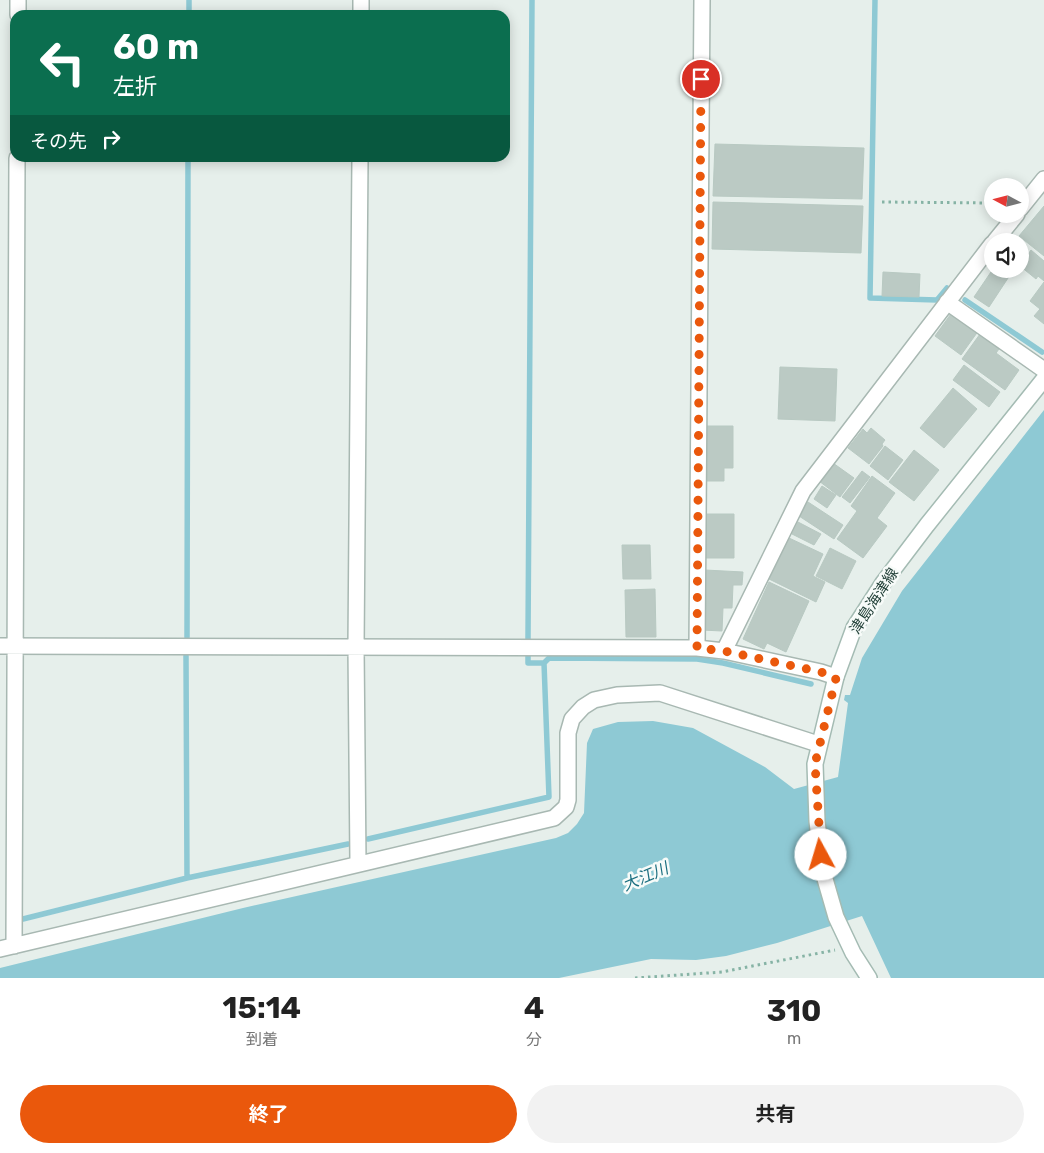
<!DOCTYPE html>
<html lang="ja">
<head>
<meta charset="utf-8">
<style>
  body { margin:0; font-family:Rubik,"Noto Sans JP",sans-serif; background:#f2f2f2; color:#222; height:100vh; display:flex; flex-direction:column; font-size:19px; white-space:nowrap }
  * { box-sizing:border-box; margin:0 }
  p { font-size:16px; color:#767676 }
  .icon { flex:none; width:28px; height:28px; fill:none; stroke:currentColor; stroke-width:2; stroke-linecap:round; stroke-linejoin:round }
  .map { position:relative; height:978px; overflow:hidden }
  .side { display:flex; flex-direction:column; background:#fff; flex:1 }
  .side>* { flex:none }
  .hud { position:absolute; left:10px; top:10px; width:500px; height:152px; border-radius:15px; box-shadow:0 2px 12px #0003; background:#0b6e4f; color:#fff; overflow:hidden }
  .needle { width:32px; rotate:277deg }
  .controls { position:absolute; left:984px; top:178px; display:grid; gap:10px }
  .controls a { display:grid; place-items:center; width:45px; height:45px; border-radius:50%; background:#fff; box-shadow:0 2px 12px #0003; font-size:25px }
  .pin { position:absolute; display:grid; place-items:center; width:42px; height:42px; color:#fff; margin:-21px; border:2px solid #fff; border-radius:50%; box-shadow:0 1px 5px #0007 }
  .me { position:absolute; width:55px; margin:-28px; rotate:354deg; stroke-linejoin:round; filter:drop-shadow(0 0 4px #0008) }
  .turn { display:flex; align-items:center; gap:18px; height:105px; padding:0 20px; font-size:22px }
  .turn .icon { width:65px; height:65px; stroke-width:2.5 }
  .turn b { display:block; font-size:35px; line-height:42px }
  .then { display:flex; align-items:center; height:48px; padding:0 20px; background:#0003; gap:10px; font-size:19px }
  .eta { display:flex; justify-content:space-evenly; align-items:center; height:85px; text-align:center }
  .eta b { font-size:30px; font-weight:700; line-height:35px }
  .button { display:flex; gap:10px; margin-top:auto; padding:10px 20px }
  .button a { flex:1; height:58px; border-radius:30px; background:#ea580c; color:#fff; font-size:20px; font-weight:700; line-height:58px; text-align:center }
  .button a+a { background:#f2f2f2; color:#222 }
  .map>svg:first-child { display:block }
  .water { fill:#8ec9d4 }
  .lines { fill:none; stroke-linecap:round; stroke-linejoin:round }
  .stream { stroke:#8ec9d4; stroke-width:5.5 }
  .building { fill:#bbcac4; stroke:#b8c9c2 }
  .street-casing { stroke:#a8b8b2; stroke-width:18 }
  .secondary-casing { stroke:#a4bbb3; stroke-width:18 }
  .path { stroke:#86b3a5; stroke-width:3; stroke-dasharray:2.5 4; stroke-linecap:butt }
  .street { stroke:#fff; stroke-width:15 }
  .secondary { stroke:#fff; stroke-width:15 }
  .route { stroke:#ea580c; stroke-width:9; stroke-dasharray:0 16.2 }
  .labels { text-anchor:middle; stroke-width:5; stroke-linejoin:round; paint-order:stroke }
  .street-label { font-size:15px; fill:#24423a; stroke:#f7fbf9 }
  .water-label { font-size:16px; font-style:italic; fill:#1c6f80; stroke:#f7fbf9 }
</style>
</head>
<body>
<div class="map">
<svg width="1044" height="978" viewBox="0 0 1044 978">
  <rect width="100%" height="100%" fill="#e6efeb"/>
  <path class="water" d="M1044 410V978H891L862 916 777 943 726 956 696 960 651 959 559 978H0V968L243 908 556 838 568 833 577 824 584 813 587 743 593 729 618 722 653 721 693 728 765 767 794 789 838 777 848 703 844 700 845 695H850L862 658 902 591Z"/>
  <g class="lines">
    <path class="stream" d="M875 0 870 298 937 300 947 288
      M189 15V0
      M965 300 1042 352
      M187 637 188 158
      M528 639 532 0
      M544 663 549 658 697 659 723 663 811 684
      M368 839 549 797 544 663H528V656
      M187 878 348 844
      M23 919 187 878 186 656"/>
  </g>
  <path class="building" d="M715 144 864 148 862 199 713 196Z
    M713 202 863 206 861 253 712 249Z
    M1044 206V256L1019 236Z
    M1031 250 1044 261V281L1038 276 1036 279 1020 266Z
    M993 269H1007L1012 272 989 307 974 297Z
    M883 272 920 274 919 297 882 296Z
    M1044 282V324L1034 316 1040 309 1030 301Z
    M953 311 979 330 961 355 935 336Z
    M980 334 999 349 996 353 1019 370 1005 390 962 359Z
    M964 365 1000 392 989 407 953 380Z
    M780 367 837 369 835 421 778 419Z
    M953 388 977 409 944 448 920 428Z
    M705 426H733V468H724V481H705Z
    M871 428 885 440 882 444 883 446 869 464 848 448 863 429 867 433Z
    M885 446 903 460 888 480 870 466Z
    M914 450 939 470 914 501 889 482Z
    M833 463 854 478 840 497 819 481Z
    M862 471 870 477 850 503 842 497Z
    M872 476 895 493 877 518 887 526 863 558 837 539 857 511 851 506Z
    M822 486 836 495 827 508 814 499Z
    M808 502 843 525 834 539 799 516Z
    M704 514H734V558H703Z
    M798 522 821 534 814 545 792 534Z
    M789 538 823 554 813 576 825 582 816 602 769 579Z
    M622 545H650L651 579H623Z
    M830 548 856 561 842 589 816 576Z
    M705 570 743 572 742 585H733L732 608H723L722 631 702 630Z
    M769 582 809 601 786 652 767 643 764 649 743 639Z
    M655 589 656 637H626L625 590Z"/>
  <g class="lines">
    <g class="street-casing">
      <path id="street" d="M18 15V0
        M361 15V0
        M1020 209 1044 179
        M995 241 1017 214
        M947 302 1044 370
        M0 646 697 648 724 651 821 672 836 677
        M697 648 702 0
        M724 651 803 491 992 244
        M358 863 356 647 360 158
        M14 946 17 158
        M0 949 554 818 566 807 568 800V733L572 719 583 707 594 700 617 695 660 693 818 744"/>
    </g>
    <g class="secondary-casing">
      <path id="secondary" d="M869 978 853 953 836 917 823 872 817 821 815 764 836 677 854 628 883 583 927 525 1044 379"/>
    </g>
    <path class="path" d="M882 202 992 203
      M635 978 722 972 835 950"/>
    <use href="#street" class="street"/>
    <use href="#secondary" class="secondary"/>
  </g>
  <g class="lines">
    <path class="route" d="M701 79 697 648 724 651 821 672 836 678 815 764 821 855"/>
  </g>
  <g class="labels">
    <g class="street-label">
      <text transform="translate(874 601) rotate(-57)" y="5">津島海津線</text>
    </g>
    <g class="water-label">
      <text transform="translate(645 876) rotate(-23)" y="6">大江川</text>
    </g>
  </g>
</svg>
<div class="controls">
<a><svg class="needle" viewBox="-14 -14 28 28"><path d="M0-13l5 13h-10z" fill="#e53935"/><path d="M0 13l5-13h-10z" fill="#767676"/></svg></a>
<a><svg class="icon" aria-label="sound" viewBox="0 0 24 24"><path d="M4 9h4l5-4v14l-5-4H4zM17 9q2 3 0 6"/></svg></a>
</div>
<div class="pin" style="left:701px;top:79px;background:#d93025"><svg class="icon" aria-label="arrive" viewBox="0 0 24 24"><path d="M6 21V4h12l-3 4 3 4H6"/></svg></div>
<svg class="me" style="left:821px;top:855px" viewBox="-20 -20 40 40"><circle r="19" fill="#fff"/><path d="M0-13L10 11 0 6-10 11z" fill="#ea580c"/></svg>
<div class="hud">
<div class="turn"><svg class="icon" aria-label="left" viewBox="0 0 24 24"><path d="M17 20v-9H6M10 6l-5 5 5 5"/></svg><div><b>60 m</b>左折</div></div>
<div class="then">その先<svg class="icon" aria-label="right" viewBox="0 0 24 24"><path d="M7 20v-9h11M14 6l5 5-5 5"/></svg></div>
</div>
</div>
<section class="side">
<div class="eta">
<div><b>15:14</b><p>到着</p></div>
<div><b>4</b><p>分</p></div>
<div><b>310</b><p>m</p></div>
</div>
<div class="button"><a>終了</a><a>共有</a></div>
</section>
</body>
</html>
